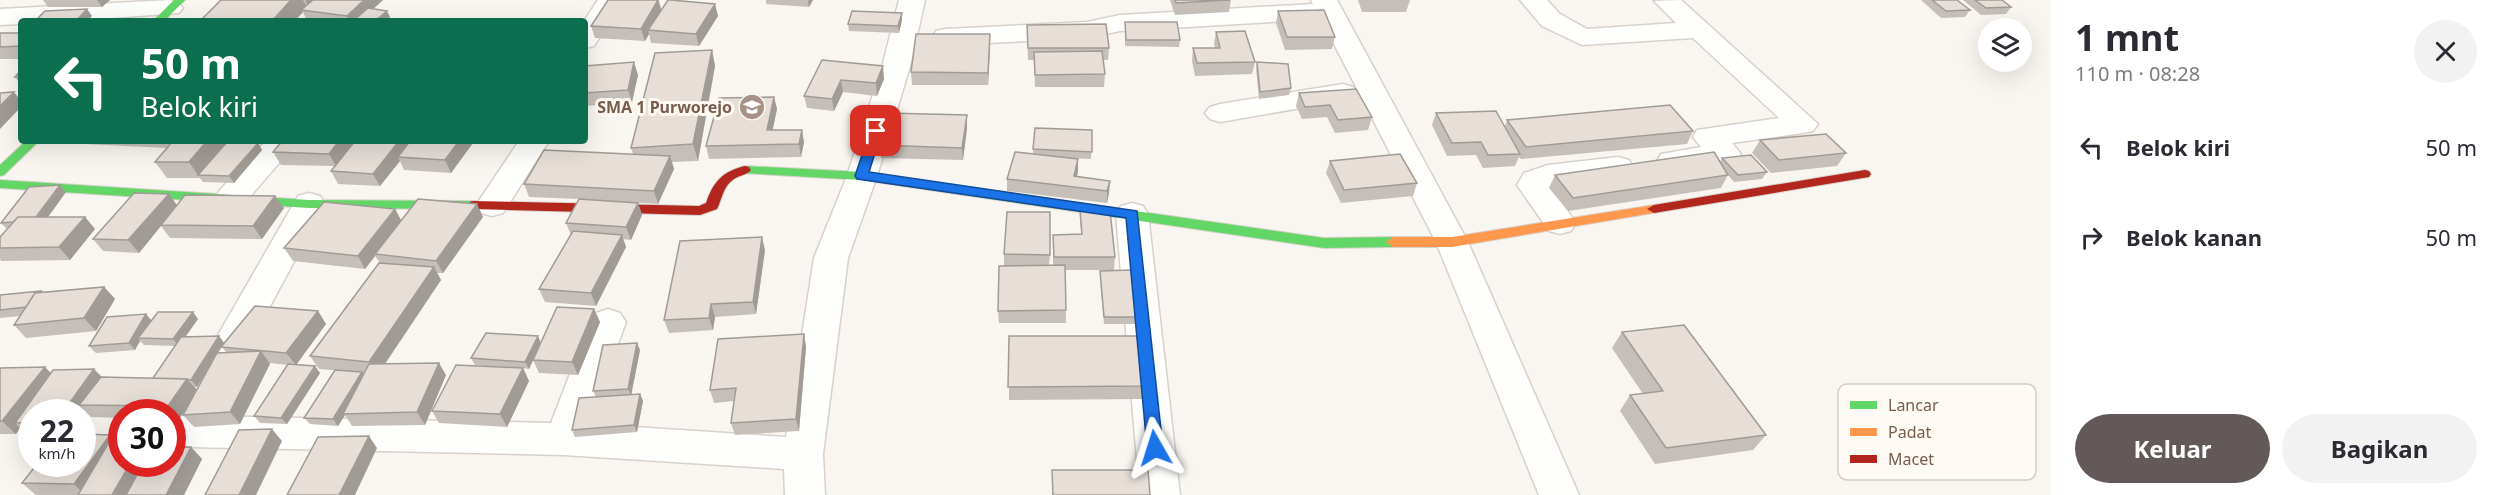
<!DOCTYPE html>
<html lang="id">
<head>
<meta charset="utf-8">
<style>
  body { margin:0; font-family:"Noto Sans",sans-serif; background:#f2f2f3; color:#2b2b33; height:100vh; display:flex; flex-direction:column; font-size:22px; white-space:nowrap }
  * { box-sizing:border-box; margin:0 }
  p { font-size:20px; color:#7c7c81 }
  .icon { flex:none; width:33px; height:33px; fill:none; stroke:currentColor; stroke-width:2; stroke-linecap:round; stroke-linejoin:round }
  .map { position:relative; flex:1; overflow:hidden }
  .drawer { display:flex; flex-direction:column; background:#fff; width:450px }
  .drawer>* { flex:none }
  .top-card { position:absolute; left:18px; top:18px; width:570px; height:126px; border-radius:6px; box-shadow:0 6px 24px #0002; background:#0b6e4f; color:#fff; overflow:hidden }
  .fabs { position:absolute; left:1978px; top:18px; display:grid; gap:12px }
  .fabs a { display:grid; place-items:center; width:54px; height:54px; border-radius:50%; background:#fff; box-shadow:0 6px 24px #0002; font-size:30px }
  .speed { position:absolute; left:18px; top:399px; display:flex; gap:12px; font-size:30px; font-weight:700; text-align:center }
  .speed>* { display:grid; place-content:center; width:78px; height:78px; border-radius:50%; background:#fff; box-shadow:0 6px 24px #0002; line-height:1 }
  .speed small { font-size:15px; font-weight:400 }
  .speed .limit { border:9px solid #d22; background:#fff; color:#111 }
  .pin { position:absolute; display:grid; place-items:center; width:51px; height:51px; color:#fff; margin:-26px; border-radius:12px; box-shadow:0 3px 9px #0006 }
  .me { position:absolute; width:66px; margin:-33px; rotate:354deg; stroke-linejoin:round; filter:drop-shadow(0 0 4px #0008) }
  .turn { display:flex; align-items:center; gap:21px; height:126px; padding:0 24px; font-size:27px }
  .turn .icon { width:78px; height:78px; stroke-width:2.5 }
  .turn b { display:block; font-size:42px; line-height:51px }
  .round { display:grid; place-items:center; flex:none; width:63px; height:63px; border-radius:32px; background:#f2f2f3 }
  .overview { display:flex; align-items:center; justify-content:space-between; height:102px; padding:0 24px }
  h1 { font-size:36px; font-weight:700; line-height:45px }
  .cta { display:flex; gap:12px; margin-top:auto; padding:12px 24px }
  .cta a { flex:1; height:69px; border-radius:36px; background:#625958; color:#fff; font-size:24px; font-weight:700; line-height:69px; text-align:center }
  .cta a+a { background:#f2f2f3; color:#2b2b33 }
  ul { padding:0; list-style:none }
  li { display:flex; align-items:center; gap:18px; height:90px; padding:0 24px }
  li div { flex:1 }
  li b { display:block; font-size:22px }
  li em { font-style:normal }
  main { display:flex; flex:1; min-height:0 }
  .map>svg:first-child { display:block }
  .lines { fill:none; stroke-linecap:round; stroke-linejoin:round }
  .street-casing { stroke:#d7d1cb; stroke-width:3 }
  .fast-casing { stroke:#d9d2cb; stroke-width:2 }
  .slow-casing { stroke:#d9d2cb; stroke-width:2 }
  .jam-casing { stroke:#d9d2cb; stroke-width:2 }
  .street { fill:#fefefd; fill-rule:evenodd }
  .fast { fill:#63d668; fill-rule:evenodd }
  .slow { fill:#ff974d; fill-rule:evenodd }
  .jam { fill:#b3261e; fill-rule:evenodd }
  .wall { fill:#c6bfb9; fill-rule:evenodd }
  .shaded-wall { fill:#a19b96 }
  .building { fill:#e6ded7; stroke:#a19b96; stroke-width:1.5 }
  .route { fill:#1a73e8; stroke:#114b97; stroke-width:1.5 }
  .labels { text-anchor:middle; stroke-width:6; stroke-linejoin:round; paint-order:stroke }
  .poi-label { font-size:16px; font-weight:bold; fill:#7a5c4d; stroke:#fffaf3; text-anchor:end }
  .key { fill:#fffaf3; stroke:#d7cbc1; stroke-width:1.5 }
  .key-label { font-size:16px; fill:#7a5c4d }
</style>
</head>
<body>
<main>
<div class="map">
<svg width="2051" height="495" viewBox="0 0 2051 495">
  <rect width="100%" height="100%" fill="#f9f5f0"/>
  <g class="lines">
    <g class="street-casing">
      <path id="street" d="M170 0 179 3 183 8 179 13 72 21H21V24L0 25V9Z
        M598 0H624L594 46 585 48 584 21Z
        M899 0H925L911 63 877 176 848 258 823 454 825 495H785L784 469 564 455 190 447 176 442C170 429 172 416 179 403L298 196 309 193 320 196 325 204 211 416 551 423 590 322 596 313 608 309 620 313 626 322 589 424 786 437 814 258 847 176 883 63Z
        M1311 0H1337L1468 242 1579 495H1539L1436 242 1321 19 1120 31 1087 38 945 45 936 43 932 37 936 31 945 29 1087 22 1120 15 1313 4Z
        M1520 0H1547L1560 14 1587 29 1676 23 1654 1 1681 0 1818 124 1813 131 1803 133 1732 143 1741 154 1737 161 1672 171 1661 168 1657 161 1661 154 1701 147 1693 137 1697 130 1779 118 1693 38 1582 45 1542 26Z
        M1343 84 1353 87 1357 93 1353 99 1220 122 1210 119 1205 113 1210 107 1220 104Z
        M266 141H298L242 206 231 209 220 206 215 198 220 190Z
        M519 141H549L503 213 492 216 481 213 476 205Z
        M1618 157 1629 160 1633 167 1629 174 1550 186 1576 223 1571 231 1560 234 1549 231 1517 185 1524 173 1548 165Z
        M1132 203 1143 206 1148 214 1180 495H1140L1116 214 1121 206Z"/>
    </g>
    <g class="fast-casing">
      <path id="fast" d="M174 0H185L164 21H153Z
        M26 141H39L4 175 0 176V165Z
        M745 166 862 172 1324 238 1393 237 1400 242 1393 247 1324 248 862 180 741 173 739 170 741 167Z
        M0 180 309 200 472 201 478 205 472 209 309 208 0 188Z"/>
    </g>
    <g class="slow-casing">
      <path id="slow" d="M1654 205 1661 209 1659 212 1452 247H1393L1386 242 1393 237H1452Z"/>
    </g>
    <g class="jam-casing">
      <path id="jam" d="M745 166 749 167 751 170C747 175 740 175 734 179 723 186 722 199 717 209L700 215 472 209 466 205 472 201 699 206 706 203C713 182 723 171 745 166Z
        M1865 170 1869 171 1871 174 1869 177 1654 213 1647 209 1654 205Z"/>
    </g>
    <use href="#street" class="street"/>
    <use href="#fast" class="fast"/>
    <use href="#slow" class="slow"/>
    <use href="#jam" class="jam"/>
  </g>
  <path class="wall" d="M43 0H110L102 7H48Z
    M221 0H383L373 9 390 17 386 21H307L303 12Z
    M659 0 661 10 715 4 718 16 699 46 651 43 649 34 645 41 595 38 591 26Z
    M766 0H813L809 7 766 4Z
    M1170 0H1231L1229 12 1175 15Z
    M1358 0H1410L1406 12H1362Z
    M1921 0H1957L1970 10 1965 17 1941 18Z
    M1963 0H2002L2011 7 2006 14 1981 15Z
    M1278 11 1335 37 1332 49 1285 50 1276 23Z
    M902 20 899 33 849 31 848 24Z
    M1125 22 1180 40 1179 47 1125 46Z
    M1027 25 1109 48 1108 60H1103L1105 74 1104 87H1035L1034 60H1028Z
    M1216 32 1255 62 1252 74 1195 76 1192 61 1193 48H1215L1214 44Z
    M0 33H21V59H0Z
    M990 34V46L988 85H912L911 72Z
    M712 50 715 66 698 161 672 162 674 169 658 204 613 201 638 203 642 215 631 240 623 239 626 247 596 306 545 302 539 289 571 235 566 223 579 199 529 197 524 184 633 154 631 148Z
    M822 60 884 79 877 96 843 92 834 111 807 108 804 96Z
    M1257 62 1291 88 1289 95 1259 99 1256 69Z
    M585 66 638 75 632 102 585 106Z
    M21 70V84H20L15 77Z
    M1299 93 1372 117 1368 130 1335 133 1327 117 1302 119 1296 106Z
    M774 97 777 109 772 130 804 142 801 157 709 159 706 146Z
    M1436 113 1505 126 1507 120 1693 131 1687 144 1521 159 1519 157 1515 166 1483 168 1476 155 1447 156 1432 125Z
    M967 128 963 160 881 158 879 145Z
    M1035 128 1092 130 1091 159 1071 158 1078 171 1077 177 1110 181 1107 203 1007 191V179L1033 154Z
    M1760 140 1846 153 1837 166 1771 173 1752 153Z
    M83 141H231L230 142 258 143 262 150 234 183 203 182 200 178H167L155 162 167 148 85 144Z
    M355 141H472L473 143 451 173 404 170 400 161 380 186 338 184 331 171 334 166 281 165 273 152Z
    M1722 158 1767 172 1762 179 1734 182 1728 175 1721 188 1568 211 1549 188 1555 175 1720 162Z
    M1330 161 1417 183 1413 196 1341 203 1326 173Z
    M66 192 48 217H85L95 229 70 260 1 261 0 259V237L7 229 1 223Z
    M169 194 177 205 284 208 262 239 170 238 161 226 139 253 103 251 93 239Z
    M395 209 401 220 483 217 443 273H437L441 280 385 364 446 375 425 425 352 426 345 415 338 426 310 424 304 418 343 371 319 369 310 356 380 263 375 256 365 269 293 261 284 248Z
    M1080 211 1115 257 1114 270H1065L1066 323H999L998 311 1004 266V254L1050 255 1049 265H1053V235L1081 234Z
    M765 250 756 314 715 317 713 330 669 333 664 320Z
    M1100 271 1138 317 1137 324H1104L1100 278Z
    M104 287 115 299 96 331 26 338 14 325 20 316 0 318V295L41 291 42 292Z
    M594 309 600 322 578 375 539 373 533 360 534 358 529 369 523 368 529 381 507 427 439 423 432 411 515 368 475 365 471 358 541 343Z
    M318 311 326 324 296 365 320 373 287 424 260 423 254 416 288 365 270 363 240 424 194 427 183 415 188 406 179 419H172V412H122V418L91 417 85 411 82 415V412H32V435H28L20 428 16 434H0V368L102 377 153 378 175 346 144 345 140 341 135 350 96 353 89 346 152 320 198 319 185 337 219 336 224 343ZM222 347 226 352 218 353ZM210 365 197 390 195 387H197Z
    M1622 332 1766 435 1753 450 1655 464 1620 411 1630 395 1643 394 1612 348Z
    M804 334 806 347 799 431 735 435 731 423 734 401 714 403 710 390Z
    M1009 336 1144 386 1142 399 1009 400Z
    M640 350 631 395 640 394 643 401 637 432 575 437 572 430 596 397 593 391Z
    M110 435 112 437 122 464 191 447 202 459 184 495H36L22 483Z"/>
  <path class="shaded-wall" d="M97 0H110L102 7Z
    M291 0H303L307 7 301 10 303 12 295 21H272Z
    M305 0H316L309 6Z
    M364 0H383L360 21H349L347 16Z
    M658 0 662 12 648 30 649 34 645 41 641 29Z
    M809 0H813L809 7 808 1Z
    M715 4 718 16 699 46 696 34Z
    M87 9 92 16 87 21H76Z
    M387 11 390 17 386 21H375Z
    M902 13V20L899 33 898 26Z
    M990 34V46L988 85V73Z
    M712 50 715 66 698 161 693 144Z
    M634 62 638 75 632 102 628 90Z
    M883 66 884 79 877 96 876 83Z
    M841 80 843 92 834 111 832 99Z
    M14 92 21 101V107L0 129V106Z
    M774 97 777 109 770 143 767 130Z
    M967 115V128L963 160 962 148Z
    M802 130 804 142 801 157 799 144Z
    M207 141H231L203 175H198L200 178 189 162Z
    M339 141H355L336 166 329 154Z
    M399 141H415L398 157 400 161 380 186 373 174Z
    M459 141H472L473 143 451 173 445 160Z
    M258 143 262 150 234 183 229 176Z
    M670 156 674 169 658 204 654 191Z
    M1078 159V171L1074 189V176Z
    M1110 181 1109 193 1107 203V191Z
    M60 185 66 192 40 228 34 221Z
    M169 194 178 207 161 225V226L139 253 128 240Z
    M275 196 284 208 262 239 253 226Z
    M638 203 642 215 631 240 626 227Z
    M477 204 483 217 443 273 436 261Z
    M395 209 402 222 375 254V256L365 269 358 256Z
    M85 217 95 229 70 260 59 247Z
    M622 235 626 247 596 306 591 293Z
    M762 237 765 250 756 314 753 302Z
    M434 267 441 280 378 374 369 362Z
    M104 287 115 299 96 331 84 318Z
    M711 304 715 317 713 330 709 318Z
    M594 309 600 322 578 375 572 362Z
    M318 311 326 324 296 365 286 353Z
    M193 312 198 319 179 346 173 339Z
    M146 314 152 321 138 338 140 341 135 350 129 343Z
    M804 334 806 347 799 431 796 419Z
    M219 336 224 343 197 387 191 380Z
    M538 336 541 343 529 369 525 362Z
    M637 343 640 350 631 396 628 389Z
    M261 351 270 364 240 424 230 412Z
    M439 363 446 375 425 425 417 412Z
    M315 366 320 373 287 424 281 418Z
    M45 367 58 380 15 423 20 428 16 434 2 421Z
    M523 368 529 381 507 427 500 414Z
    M94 369 106 381 79 405 85 411 82 415V412H63Z
    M362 372 367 379 343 414 345 415 338 426 333 419Z
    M187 379 198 391 179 419 168 406Z
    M640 394 643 401 637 432 634 425Z
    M272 429 282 441 256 495H239Z
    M110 435 122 446 85 495 74 484Z
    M369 436 377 448 355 495H339Z
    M191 447 202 459 184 495H166Z
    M130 464H148L131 495H112Z"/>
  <path class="building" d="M221 0H291L272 21H200Z
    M313 0H364L347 16 301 10Z
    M608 0H658L641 29 591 26Z
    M668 0H671L715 4 696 34 648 30Z
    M1175 0H1230L1176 3Z
    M1932 0H1957L1970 10 1946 11Z
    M1975 0H2002L2011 7 1986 8Z
    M368 8 387 11 375 21H353Z
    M87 9 76 21H35L45 11Z
    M1324 10 1335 37H1287L1278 11Z
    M852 11 902 13 898 26 848 24Z
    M1125 22H1177L1180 40H1126Z
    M1106 24 1109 48H1028L1027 25Z
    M1245 31 1255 62 1197 63 1193 48H1220L1216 32Z
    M0 33H21V46L0 47Z
    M916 34H990L988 73 911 72Z
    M712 50 693 144 631 148 655 53Z
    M1102 51 1105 74 1035 75 1034 52Z
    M822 60 883 66 876 83 841 80 832 99 804 96Z
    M634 62 628 90 585 93V66Z
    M1257 62 1288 64 1291 88 1260 92Z
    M21 70V76L15 77Z
    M1356 89 1372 117 1338 120 1330 105 1305 107 1299 93Z
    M14 92 0 106V93Z
    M774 97 767 130H802L799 144 706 146 719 98Z
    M1670 105 1693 131 1526 147 1507 120Z
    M1496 111 1520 154 1488 155 1481 142 1452 143 1436 113Z
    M886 113 967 115 962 148 879 145Z
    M1035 128 1092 130V152L1033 149Z
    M1826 134 1846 153 1779 160 1760 140Z
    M173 141H207L189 162H155Z
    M282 141H339L329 154 273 152Z
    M355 141H399L373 174 331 171Z
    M410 141H459L445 160 398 157Z
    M227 142 258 143 229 176 198 175Z
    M544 150 670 156 654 191 524 184Z
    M1015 152 1078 159 1074 176 1110 181 1107 191 1007 179Z
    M1714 152 1728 175 1573 198 1555 175Z
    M1400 154 1417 183 1344 190 1330 161Z
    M1751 155 1767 172 1738 175 1722 158Z
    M60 185 36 217H18L13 222 1 223 29 187Z
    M134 193 169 194 128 240 93 239Z
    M185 195 275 196 253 226 161 225Z
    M418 199 477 204 436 261 375 254Z
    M579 199 638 203 626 227 566 223Z
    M324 202 395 209 358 256 284 248Z
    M1080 211H1110L1115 257H1054L1053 235 1082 234Z
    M1007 212H1050V255L1004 254Z
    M18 217H85L59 247 0 248V237Z
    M573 231 622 235 591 293 539 289Z
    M762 237 753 302 711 304 709 318 664 320 680 241Z
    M379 263 434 267 369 362 310 356Z
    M1065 265 1066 310 998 311 999 266Z
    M1132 270 1138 317H1104L1100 271Z
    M104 287 84 318 14 325 35 293Z
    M41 291 40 292 35 293 26 307 0 310V295Z
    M255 306 318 311 286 353 221 347Z
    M557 307 594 309 572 362 533 360Z
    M158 312H193L173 339 138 338Z
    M146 314 129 343 89 346 107 317Z
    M1684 325 1766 435 1666 448 1630 395 1663 391 1622 332Z
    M486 333 538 336 525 362 471 358Z
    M804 334 796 419 731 423 736 388 710 390 718 339Z
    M219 336 191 380H189L187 379 153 378 181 337Z
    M1009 336H1138L1144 386 1008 387Z
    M637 343 628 389 593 391 603 345Z
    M261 351 230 412 183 415 217 353Z
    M439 363 417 412 343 414 369 364Z
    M288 364 315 366 281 418 254 416Z
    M456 365 523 368 500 414 432 411Z
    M45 367 2 421H0V368Z
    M94 369 63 412H32V422L15 423 53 370Z
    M335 370 362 372 333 419 304 418Z
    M101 377 187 379 168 406 79 405Z
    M640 394 634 425 572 430 579 398Z
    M272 429 239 495H205L239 430Z
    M82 434 110 435 74 484 22 483 37 464H82Z
    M122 436V464H130L112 495H78L112 437Z
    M369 436 339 495H287L318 437Z
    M191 447 166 495H126L143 464H172V448Z
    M1052 470H1148L1150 495H1053Z"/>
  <path class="route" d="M876 127 882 131 869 172 1137 211 1163 448 1161 453H1149L1147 448 1126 218 857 179 855 176 870 131Z"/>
  <defs>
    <g id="school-disc" transform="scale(1.35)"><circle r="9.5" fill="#a69286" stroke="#fffaf3"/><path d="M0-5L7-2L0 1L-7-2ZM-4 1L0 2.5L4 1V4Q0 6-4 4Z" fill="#fff"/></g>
  </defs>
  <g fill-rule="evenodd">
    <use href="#school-disc" x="752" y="107"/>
  </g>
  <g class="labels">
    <g class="poi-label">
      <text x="732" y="113">SMA 1 Purworejo</text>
    </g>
  </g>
  <rect x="1838" y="384" width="198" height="96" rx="9" class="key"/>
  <rect x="1850" y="401" width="27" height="8" fill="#63d668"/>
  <rect x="1850" y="428" width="27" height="8" fill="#ff974d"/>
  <rect x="1850" y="455" width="27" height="8" fill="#b3261e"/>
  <g class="key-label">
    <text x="1888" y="411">Lancar</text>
    <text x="1888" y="438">Padat</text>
    <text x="1888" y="465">Macet</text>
  </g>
</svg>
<div class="fabs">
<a><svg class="icon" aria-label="layers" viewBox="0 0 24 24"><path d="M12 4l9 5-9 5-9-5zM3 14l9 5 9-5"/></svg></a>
</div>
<div class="speed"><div>22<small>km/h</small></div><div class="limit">30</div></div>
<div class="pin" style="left:876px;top:131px;background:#d93025"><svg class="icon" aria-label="arrive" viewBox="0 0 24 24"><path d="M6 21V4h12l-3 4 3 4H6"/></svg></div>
<svg class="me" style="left:1155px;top:448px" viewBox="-20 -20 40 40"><path d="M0-17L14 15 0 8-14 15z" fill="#1a73e8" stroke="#fff" stroke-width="4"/></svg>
<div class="top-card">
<div class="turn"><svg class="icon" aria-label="left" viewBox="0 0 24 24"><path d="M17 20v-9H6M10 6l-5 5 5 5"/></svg><div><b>50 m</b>Belok kiri</div></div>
</div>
</div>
<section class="drawer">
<div class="overview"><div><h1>1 mnt</h1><p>110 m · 08:28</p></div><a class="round"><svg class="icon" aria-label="close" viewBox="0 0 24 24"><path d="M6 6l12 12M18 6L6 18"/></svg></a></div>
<ul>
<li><svg class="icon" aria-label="left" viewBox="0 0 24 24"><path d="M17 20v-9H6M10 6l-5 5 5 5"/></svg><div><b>Belok kiri</b></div><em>50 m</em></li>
<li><svg class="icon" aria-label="right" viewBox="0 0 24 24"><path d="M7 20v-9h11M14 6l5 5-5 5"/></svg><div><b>Belok kanan</b></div><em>50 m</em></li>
</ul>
<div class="cta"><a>Keluar</a><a>Bagikan</a></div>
</section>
</main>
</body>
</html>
